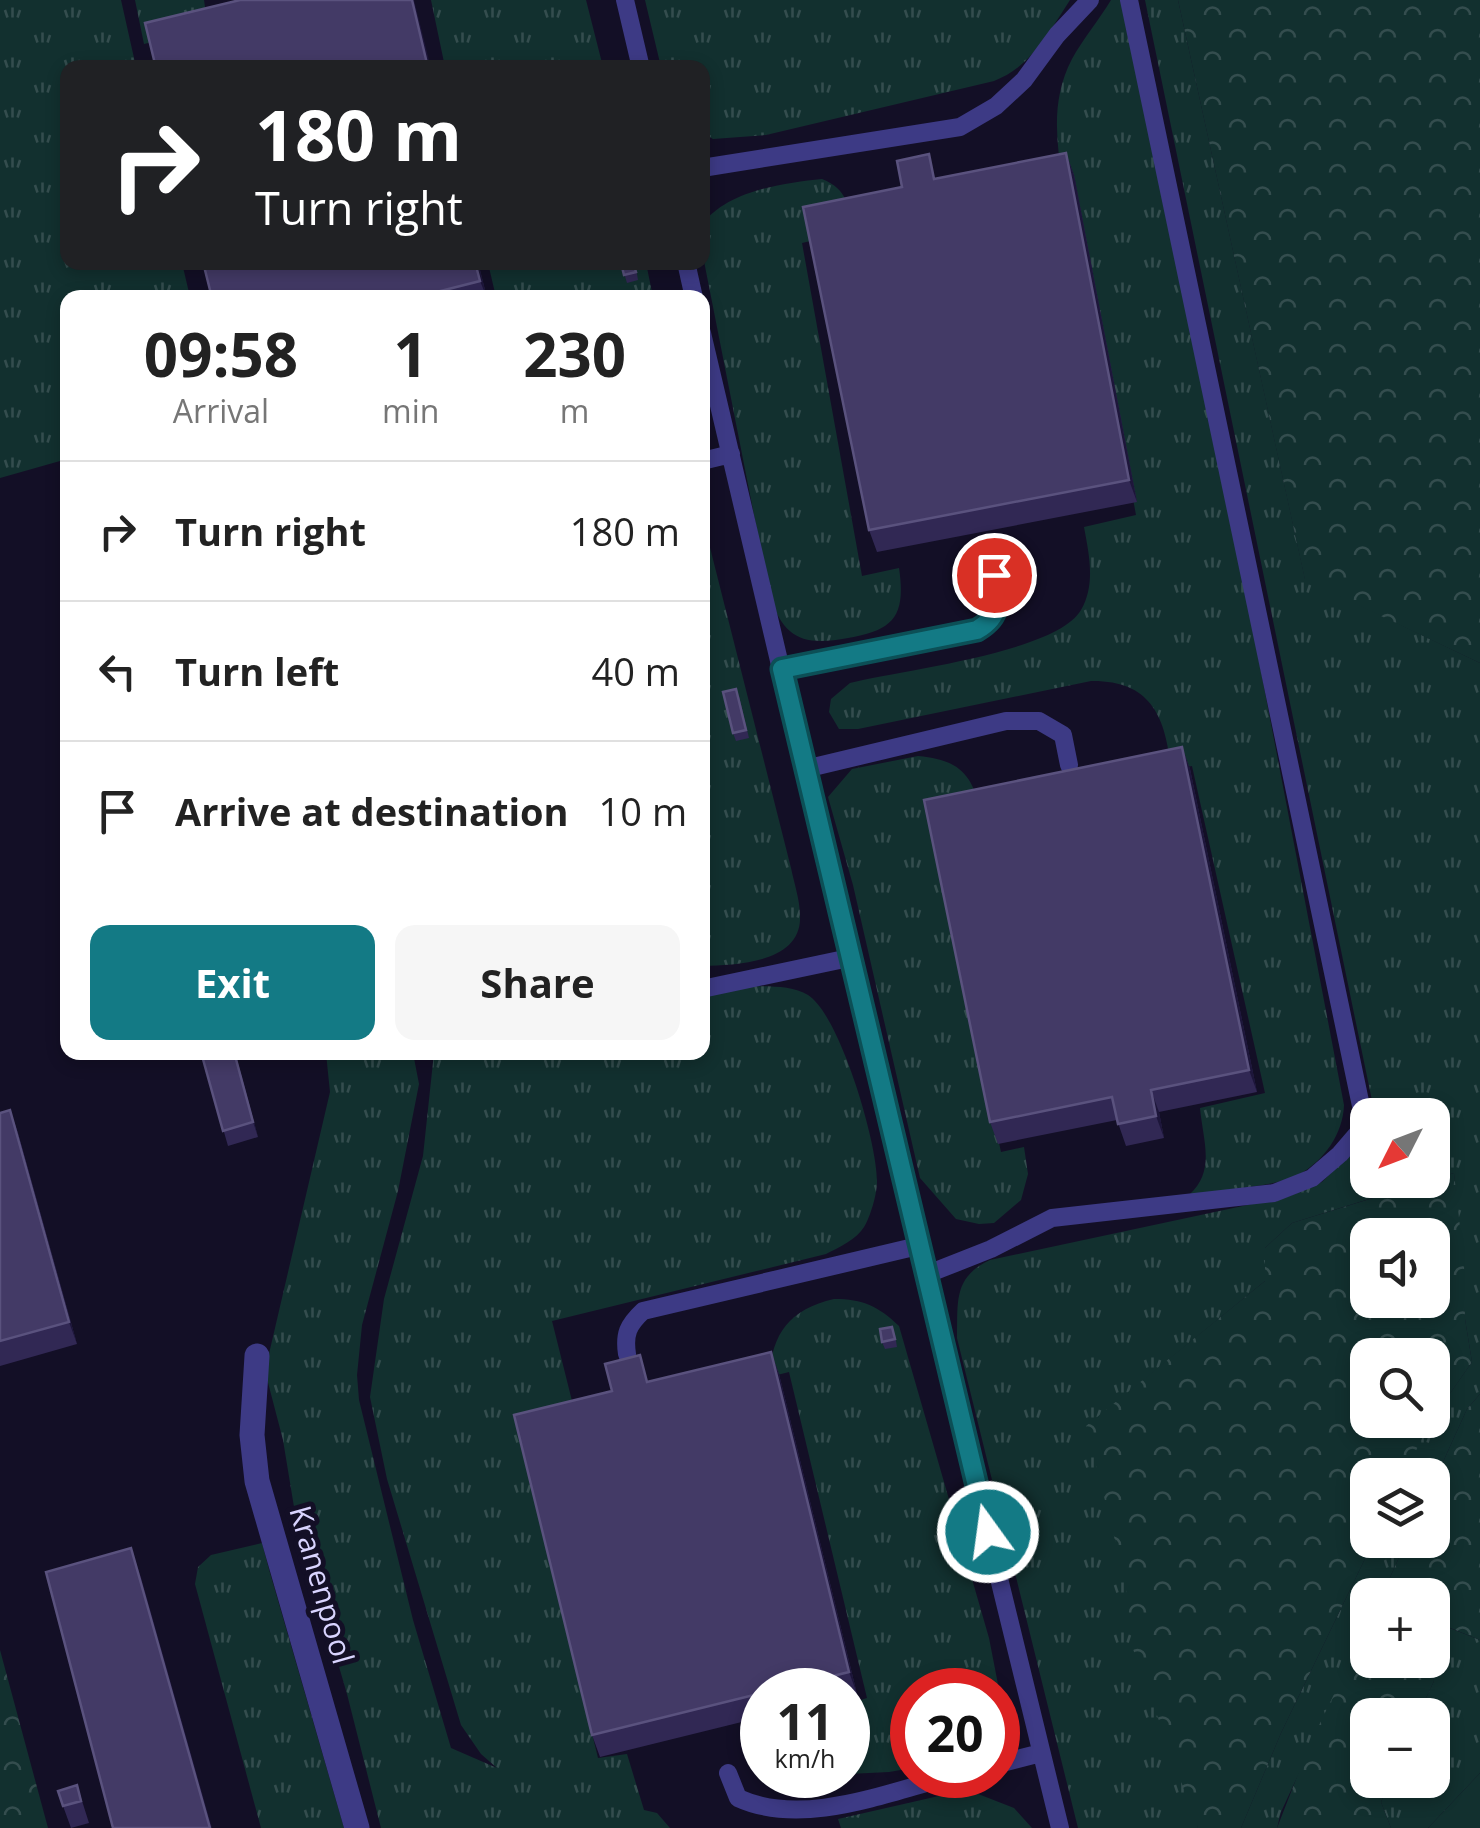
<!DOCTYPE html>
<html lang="en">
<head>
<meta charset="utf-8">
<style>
  body { margin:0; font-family:"Open Sans",sans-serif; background:#f6f6f6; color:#222; height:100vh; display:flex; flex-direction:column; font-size:38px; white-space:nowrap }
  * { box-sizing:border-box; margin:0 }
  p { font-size:32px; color:#767676 }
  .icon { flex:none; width:55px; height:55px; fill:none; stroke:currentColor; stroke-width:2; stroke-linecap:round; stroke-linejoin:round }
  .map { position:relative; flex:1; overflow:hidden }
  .panel { position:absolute; left:60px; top:290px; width:650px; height:770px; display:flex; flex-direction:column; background:#fff; border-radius:20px; box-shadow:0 5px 15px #0003 }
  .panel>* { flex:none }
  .top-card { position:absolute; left:60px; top:60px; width:650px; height:210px; border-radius:20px; box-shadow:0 5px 15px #0003; background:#202124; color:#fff; overflow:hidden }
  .needle { width:65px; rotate:228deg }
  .fabs { position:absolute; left:1350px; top:1098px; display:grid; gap:20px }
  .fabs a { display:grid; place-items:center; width:100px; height:100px; border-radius:20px; background:#fff; box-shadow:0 5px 15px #0003; font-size:50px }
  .speed { position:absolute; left:740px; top:1668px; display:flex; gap:20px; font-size:50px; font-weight:700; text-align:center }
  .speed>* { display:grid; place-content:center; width:130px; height:130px; border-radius:50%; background:#fff; box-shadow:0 5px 15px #0003; line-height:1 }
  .speed small { font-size:25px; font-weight:400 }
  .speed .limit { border:15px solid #d22; background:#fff; color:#111 }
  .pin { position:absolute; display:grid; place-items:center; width:85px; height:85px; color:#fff; margin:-42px; border:5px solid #fff; border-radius:50%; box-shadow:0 2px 10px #0007 }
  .me { position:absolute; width:110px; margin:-55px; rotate:346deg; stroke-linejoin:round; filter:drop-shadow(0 0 8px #0008) }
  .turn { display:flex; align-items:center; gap:35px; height:210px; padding:0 30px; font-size:45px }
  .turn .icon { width:130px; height:130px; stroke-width:2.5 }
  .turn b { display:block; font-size:70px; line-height:85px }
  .eta { display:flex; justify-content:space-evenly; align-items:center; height:170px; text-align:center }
  .eta b { font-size:60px; font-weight:700; line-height:70px }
  .button { display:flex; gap:20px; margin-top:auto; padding:20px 30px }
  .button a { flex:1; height:115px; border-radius:20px; background:#137a85; color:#fff; font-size:40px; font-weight:700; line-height:115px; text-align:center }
  .button a+a { background:#f6f6f6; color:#222 }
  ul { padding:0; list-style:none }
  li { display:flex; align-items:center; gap:30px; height:140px; padding:0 30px; border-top:2px solid #e0e0e0 }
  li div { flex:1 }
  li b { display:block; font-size:38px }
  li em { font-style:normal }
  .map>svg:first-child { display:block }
  .grass { fill:url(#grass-tufts) }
  .forest { fill:url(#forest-crowns); fill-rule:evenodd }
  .garden { fill:#12302f }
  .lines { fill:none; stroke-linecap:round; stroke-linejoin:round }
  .lane { stroke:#3d3a85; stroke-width:18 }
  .street { stroke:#3d3a85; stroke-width:25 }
  .wall { fill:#312854 }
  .shaded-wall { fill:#1d163a }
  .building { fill:#433a66; stroke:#5a527e; stroke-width:2.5 }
  .route-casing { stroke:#0c4f56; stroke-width:25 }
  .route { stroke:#137a85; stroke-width:18 }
  .labels { text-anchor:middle; stroke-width:10; stroke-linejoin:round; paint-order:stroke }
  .street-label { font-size:30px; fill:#d9d4ff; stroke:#130f26 }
</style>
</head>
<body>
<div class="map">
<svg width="1480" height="1828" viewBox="0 0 1480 1828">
  <defs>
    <pattern id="grass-tufts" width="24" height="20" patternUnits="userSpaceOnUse" patternTransform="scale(2.5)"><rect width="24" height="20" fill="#12302f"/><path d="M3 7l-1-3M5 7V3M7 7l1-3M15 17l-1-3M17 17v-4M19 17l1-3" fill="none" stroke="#344d4e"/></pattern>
    <pattern id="forest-crowns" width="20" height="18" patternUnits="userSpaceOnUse" patternTransform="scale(2.5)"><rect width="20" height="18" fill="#12302f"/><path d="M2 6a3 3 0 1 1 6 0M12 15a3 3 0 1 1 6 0" fill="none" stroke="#344d4e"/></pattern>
  </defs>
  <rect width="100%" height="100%" fill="#130f26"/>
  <path class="grass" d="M0 0H121L136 67 68 68V262L182 263 190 297 68 298 67 459 0 478Z
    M135 0H204L208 28 144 44Z
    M431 0H586L603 67H445Z
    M645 0H1070C1049 32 1031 67 994 81L766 135 713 139 703 133 702 68 661 67Z
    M1111 0H1123L1236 541 1344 1105C1343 1134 1324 1161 1298 1175 1276 1187 1216 1190 1189 1195 1216 1171 1203 1141 1200 1108L1265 1093 1192 766 1171 770C1166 717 1151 680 1091 681L858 729H839L829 712 831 699 850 683C900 670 1056 653 1081 610 1096 584 1089 554 1084 527L1136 515 1075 180 1063 183C1056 140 1051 99 1072 59 1083 39 1099 20 1111 0Z
    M1145 0H1178L1305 579 1480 663V1394L1467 1409 1433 1484 1432 1475H1404L1425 1429 1472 1362 1465 1319 1454 1173 1433 1179 1432 1115H1375Z
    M822 179C848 190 848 204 851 231L802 243 862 576 899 568C906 616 894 630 848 638 805 646 784 640 770 596L703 256 702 225C726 191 783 183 822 179Z
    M488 263H646L653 297H496Z
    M702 516 791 868C794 883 800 900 800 916 802 963 736 965 703 966Z
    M918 756C959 760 972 773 981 813L929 825 1001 1152 1024 1147 1028 1174 1021 1200 994 1223 979 1224 956 1219 920 1178 853 885 828 797 852 769Z
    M740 986C761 987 790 984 808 995 840 1015 878 1145 877 1182 877 1194 870 1218 864 1227 857 1239 838 1248 826 1254L552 1321 576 1417 518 1430 598 1758 627 1754 644 1810 657 1813 670 1828H381L347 1694 296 1519 283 1440 265 1371 330 1092 326 1053H413L419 1084 398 1191 362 1325 357 1375 359 1400 413 1620 451 1748 497 1768 481 1754 461 1725 387 1479 370 1397 384 1299 423 1156 434 1053H477L479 1059 501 1052H702L703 996Z
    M1367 1137 1368 1180H1430L1292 1223 1265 1248V1281L1097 1418 1198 1828H1078L957 1338C958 1302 953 1277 990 1260L1290 1196 1322 1182Z
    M834 1299C863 1299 878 1306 899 1326L989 1638 1002 1705 998 1714V1690H912V1768L889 1772 848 1774V1704L867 1698 789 1372 769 1377C772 1333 790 1309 834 1299Z
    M1374 1540H1407L1382 1595H1368L1367 1626 1281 1812 1277 1828H1241L1281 1733Z
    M262 1543 270 1573 344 1828H261L195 1584 198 1567 211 1555Z
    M1442 1625 1480 1640V1773L1428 1828H1391L1381 1802 1391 1780H1432V1715H1418L1434 1681 1431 1665 1433 1632Z
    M973 1792 1014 1808 1032 1828H841L838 1819 952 1793Z"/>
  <path class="forest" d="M1178 0H1480V663L1305 580Z
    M1454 1173 1464 1263 1465 1319 1472 1362 1433 1418 1432 1355H1368V1420H1431L1404 1475H1368V1540H1374L1281 1733 1241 1828H1198L1133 1649 1125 1579 1086 1426 1265 1281V1248L1292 1223ZM1368 1235H1432V1300H1368Z
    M1480 1394V1640L1443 1625 1433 1632 1432 1595H1382L1407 1540H1432L1433 1484 1467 1409Z
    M1367 1626 1368 1660H1431L1434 1681 1418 1715H1368V1780H1391L1381 1802 1391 1828H1277L1309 1746Z
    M0 1650 48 1828H0Z"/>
  <path class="garden" d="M1480 1773V1828H1428Z"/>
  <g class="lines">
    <path class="lane" d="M625 0 641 68
      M702 168 960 127 996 106 1024 80 1057 35 1090 0
      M686 262 694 298
      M702 333 886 1116 1060 1828
      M702 461 731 454
      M781 669 977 630C1001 616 999 601 994 575
      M805 769 1006 721H1039L1063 735 1069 765
      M702 989 849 958
      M925 1275 991 1249 1052 1218 1274 1193 1312 1178 1340 1154 1365 1125 1129 0
      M627 1354C624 1334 628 1325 643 1311L918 1246
      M998 1764 1041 1753
      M728 1773 738 1798C803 1828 888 1792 955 1775"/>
    <path class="street" d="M257 1356 252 1435 257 1481 357 1828"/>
  </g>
  <path class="wall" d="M1066 153 1074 175 1137 502 877 552 869 530 902 187 938 178Z
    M478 262 487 298H212Z
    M621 263 636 268 638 280 627 283Z
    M739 696 749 738 736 741 733 733Z
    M1182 747 1190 769 1257 1092 1159 1112 1164 1138 1126 1146 1117 1120 998 1144 990 1122Z
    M201 1052H235L258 1137 228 1146Z
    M10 1110 18 1133 77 1344 0 1366V1113Z
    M895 1335 897 1347 885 1349 882 1342Z
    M771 1352 779 1374 857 1694 848 1697V1690H762V1717L600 1757 592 1735 649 1382Z
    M77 1785 89 1823 71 1828 63 1806Z"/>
  <path class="shaded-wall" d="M412 0H414L431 68H428Z
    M1066 153 1074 175 1137 502 1129 480Z
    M475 262H478L487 298 480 281Z
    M1182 747 1190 769 1257 1092 1249 1070Z
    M234 1052H235L258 1137 253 1122Z
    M1151 1090 1159 1112 1164 1138 1156 1116Z
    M10 1110 18 1133 77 1344 69 1322Z
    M771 1352 779 1374 857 1694 849 1672Z
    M131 1548 141 1577 212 1828H210Z"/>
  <path class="building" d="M240 0H412L428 68H156L145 23Z
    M1066 153 1129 480 869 530 803 207 902 187 897 161 929 154 934 179Z
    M203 262H475L480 281 413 298H212Z
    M633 262 636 272 624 275 621 263Z
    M736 689 746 730 733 733 723 692Z
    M1182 747 1249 1070 1151 1090 1156 1116 1118 1124 1112 1097 990 1122 924 800Z
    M201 1052H234L253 1122 223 1131Z
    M10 1110 69 1322 0 1341V1113Z
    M892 1327 895 1339 882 1342 880 1329Z
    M771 1352 849 1672 775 1690H762V1693L592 1735 514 1415 612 1391 605 1364 640 1355 647 1382Z
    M131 1548 210 1828H113L46 1572Z
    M77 1785 81 1801 63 1806 58 1791Z"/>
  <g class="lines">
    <g class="route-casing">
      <path id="route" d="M988 1532 782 669 977 630C1001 616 999 601 994 575"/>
    </g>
    <use href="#route" class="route"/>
  </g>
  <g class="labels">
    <g class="street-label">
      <text transform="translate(321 1585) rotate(74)" y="10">Kranenpool</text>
    </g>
  </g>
</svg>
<div class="fabs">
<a><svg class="needle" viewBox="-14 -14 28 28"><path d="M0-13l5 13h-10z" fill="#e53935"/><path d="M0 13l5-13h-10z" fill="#767676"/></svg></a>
<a><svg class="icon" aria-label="sound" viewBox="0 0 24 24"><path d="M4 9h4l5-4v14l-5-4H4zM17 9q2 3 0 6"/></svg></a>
<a><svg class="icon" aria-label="search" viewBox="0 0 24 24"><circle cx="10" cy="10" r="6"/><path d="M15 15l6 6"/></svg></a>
<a><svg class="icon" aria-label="layers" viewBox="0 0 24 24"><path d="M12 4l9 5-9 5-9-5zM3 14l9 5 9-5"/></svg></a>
<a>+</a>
<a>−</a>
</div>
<div class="speed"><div>11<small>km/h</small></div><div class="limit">20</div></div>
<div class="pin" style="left:994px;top:575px;background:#d93025"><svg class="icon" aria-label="arrive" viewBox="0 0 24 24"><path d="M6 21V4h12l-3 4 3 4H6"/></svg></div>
<svg class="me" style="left:988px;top:1532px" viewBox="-20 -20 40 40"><circle r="17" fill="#137a85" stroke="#fff" stroke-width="3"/><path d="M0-11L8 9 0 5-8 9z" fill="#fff"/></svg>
<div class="top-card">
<div class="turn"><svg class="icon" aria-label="right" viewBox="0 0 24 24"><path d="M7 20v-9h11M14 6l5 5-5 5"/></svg><div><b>180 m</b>Turn right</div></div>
</div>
<section class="panel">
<div class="eta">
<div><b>09:58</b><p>Arrival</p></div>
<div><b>1</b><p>min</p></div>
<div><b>230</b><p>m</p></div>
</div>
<ul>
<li><svg class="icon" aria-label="right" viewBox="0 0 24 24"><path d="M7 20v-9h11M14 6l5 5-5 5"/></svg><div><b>Turn right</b></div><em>180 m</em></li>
<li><svg class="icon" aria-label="left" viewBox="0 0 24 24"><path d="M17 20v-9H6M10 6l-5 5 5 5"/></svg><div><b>Turn left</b></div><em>40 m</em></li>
<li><svg class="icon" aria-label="arrive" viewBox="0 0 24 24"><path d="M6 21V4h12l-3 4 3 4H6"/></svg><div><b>Arrive at destination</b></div><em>10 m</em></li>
</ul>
<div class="button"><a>Exit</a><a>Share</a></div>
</section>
</div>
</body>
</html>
